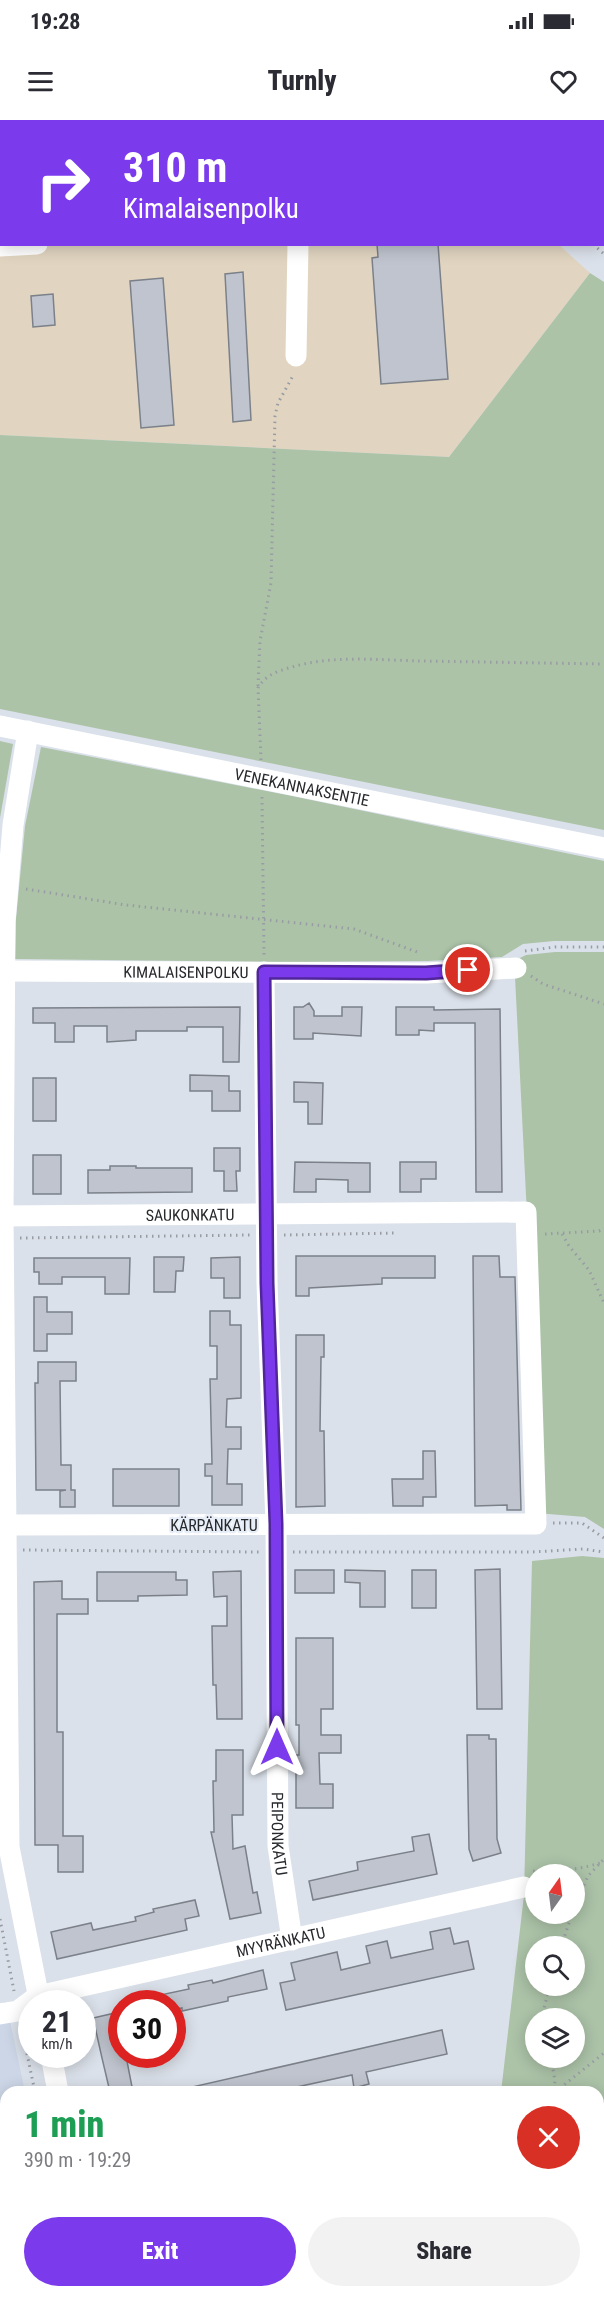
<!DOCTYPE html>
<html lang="en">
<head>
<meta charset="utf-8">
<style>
  body { margin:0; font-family:"Roboto Condensed",sans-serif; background:#f2f2f3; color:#2b2b33; height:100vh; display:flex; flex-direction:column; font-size:22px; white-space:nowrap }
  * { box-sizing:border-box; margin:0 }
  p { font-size:20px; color:#7c7c81 }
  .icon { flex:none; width:33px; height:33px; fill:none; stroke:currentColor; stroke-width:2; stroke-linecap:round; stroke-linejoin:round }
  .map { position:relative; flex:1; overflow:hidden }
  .sheet { position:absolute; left:0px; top:1966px; width:604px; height:212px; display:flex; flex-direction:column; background:#fff; border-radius:18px 18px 0 0; box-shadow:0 3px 15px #0003 }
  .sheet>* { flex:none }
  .top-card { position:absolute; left:0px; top:0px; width:604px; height:126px; box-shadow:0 3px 15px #0003; background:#7c3aed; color:#fff; overflow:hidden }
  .needle { width:39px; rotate:14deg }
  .buttons { position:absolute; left:525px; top:1744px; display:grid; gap:12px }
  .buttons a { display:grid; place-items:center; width:60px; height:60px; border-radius:50%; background:#fff; box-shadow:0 3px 15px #0003; font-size:30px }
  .speed { position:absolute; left:18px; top:1870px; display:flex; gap:12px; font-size:30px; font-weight:700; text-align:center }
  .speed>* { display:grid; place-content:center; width:78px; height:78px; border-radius:50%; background:#fff; box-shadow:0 3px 15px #0003; line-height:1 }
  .speed small { font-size:15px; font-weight:400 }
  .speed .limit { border:9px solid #d22; background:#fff; color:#111 }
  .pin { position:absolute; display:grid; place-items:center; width:51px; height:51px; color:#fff; margin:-26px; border:3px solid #fff; border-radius:50%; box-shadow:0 2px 6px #0007 }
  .me { position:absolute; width:66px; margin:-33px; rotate:0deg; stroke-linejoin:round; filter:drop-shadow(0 0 4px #0008) }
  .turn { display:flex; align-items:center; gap:21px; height:126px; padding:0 24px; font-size:27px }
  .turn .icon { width:78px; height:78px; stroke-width:2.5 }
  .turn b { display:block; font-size:42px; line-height:51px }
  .round { display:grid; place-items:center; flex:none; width:63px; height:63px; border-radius:32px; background:#f2f2f3 }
  .headline { display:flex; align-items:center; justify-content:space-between; height:102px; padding:0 24px }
  h1 { font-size:36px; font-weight:800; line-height:45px; color:#1e9e55 }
  .action { display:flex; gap:12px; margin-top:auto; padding:12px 24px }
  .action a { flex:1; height:69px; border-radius:36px; background:#7c3aed; color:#fff; font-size:24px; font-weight:800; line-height:69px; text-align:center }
  .action a+a { background:#f2f2f3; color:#2b2b33 }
  .status { display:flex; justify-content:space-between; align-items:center; height:42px; padding:0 30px; background:#fff; direction:ltr }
  .status svg { height:16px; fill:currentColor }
  header { display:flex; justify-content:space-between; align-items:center; height:78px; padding:0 24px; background:#fff; font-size:27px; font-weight:800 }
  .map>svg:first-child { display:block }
  .industrial { fill:#e1d5c1 }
  .built { fill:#ccd6e6 }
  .green { fill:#acc3a8; fill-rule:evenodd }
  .building { fill:#bfc4ce; stroke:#7b8089; stroke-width:1.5 }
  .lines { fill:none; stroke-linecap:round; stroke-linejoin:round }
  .path { stroke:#989ca3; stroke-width:3; stroke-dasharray:1.5 4.5; stroke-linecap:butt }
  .minor { stroke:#fff; stroke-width:21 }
  .major { stroke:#e9a791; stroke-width:26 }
  .route-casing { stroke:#51269a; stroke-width:15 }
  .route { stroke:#7c3aed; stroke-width:10 }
  .labels { text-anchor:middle; stroke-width:4.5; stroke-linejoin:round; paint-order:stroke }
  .street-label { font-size:16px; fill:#27292d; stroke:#e8eef8 }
</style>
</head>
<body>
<div class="status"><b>19:28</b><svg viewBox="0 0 49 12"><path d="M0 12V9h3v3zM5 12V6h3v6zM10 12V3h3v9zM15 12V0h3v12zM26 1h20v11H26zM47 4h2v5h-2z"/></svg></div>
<header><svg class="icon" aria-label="menu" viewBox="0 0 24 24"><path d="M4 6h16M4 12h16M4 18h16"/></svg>Turnly<svg class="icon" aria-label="heart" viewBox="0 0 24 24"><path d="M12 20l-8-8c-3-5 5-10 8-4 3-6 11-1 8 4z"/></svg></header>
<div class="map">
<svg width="604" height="2177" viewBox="0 0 604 2177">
  <rect width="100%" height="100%" fill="#dbe1ea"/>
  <path class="industrial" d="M0 0 427 1 2 2V124L559 125 590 153 449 337 0 315Z"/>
  <path class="built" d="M6 1882 25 1972H6V2052L0 2053V1884Z"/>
  <path class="green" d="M590 153 604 162V710L0 589V315L449 337Z
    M0 621 13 624 0 698Z
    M41 627 292 676 604 741V821H554L523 824 502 837 428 841 274 842 15 839 16 799 25 706Z
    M555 832H604V1409L585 1397 536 1393 528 1115 515 857 518 839 526 835Z
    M582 1436 604 1438V2136L598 2134V1972H501L524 1775 532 1441ZM536 1755H574V1794H536ZM536 1827H574V1866H536ZM536 1899H574V1938H536Z
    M107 2172H196L174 2177H108Z
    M370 2172H411L471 2177H359V2173Z"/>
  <path class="building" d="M377 124H438L448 259 381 264 372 138 378 137Z
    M243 152 251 300 233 302 225 154Z
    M163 158 174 305 141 308 130 161Z
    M53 174 55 205 33 207 31 176Z
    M309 883 314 891V896H342V887H362L361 916 313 913V919H294V887H303Z
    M240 887 239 942H223V907H187V911H136V920L107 922V906H74V922H55V903H33V888Z
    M396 887H434V890L500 889 502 1072H476L475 903H434V911L419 910V915H396Z
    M190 955 229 956V971H240V991H212V971H190Z
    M33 958H56V1001H33Z
    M294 962 323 963 322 1004H308V982H294Z
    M214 1028H240V1051H236L237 1071H224V1051H214Z
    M33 1035H61V1074H33Z
    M295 1042 370 1043V1072H348V1060L316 1059V1072H294Z
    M400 1042H436V1059H421V1072H400Z
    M110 1046H136V1048H192V1072L88 1073V1050H110Z
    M296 1136H435V1158H382V1164L309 1168V1176H296Z
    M473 1136H499L500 1157H515L521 1390H507V1385L475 1386Z
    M154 1137H184L183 1151H176L175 1172H154Z
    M240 1137V1178H224V1158H211V1138Z
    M34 1138H130L129 1174H105V1157H62V1164H39V1152H34Z
    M34 1177H47V1192H72V1214H47V1231H34Z
    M210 1191H230V1205H241V1278L227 1279 226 1307H241V1329H228L227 1364H242V1385H212V1356H205V1344H212L210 1259H217V1226H210Z
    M296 1215H324V1237H321L320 1311H324L325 1386 296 1387Z
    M38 1242H76V1261H60L61 1345H71V1370H75V1387H60V1371L66 1370H36L35 1263H38Z
    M423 1331H435L436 1377H423V1386H393L392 1359H423Z
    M113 1349H179V1386H113Z
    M500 1449 502 1589H477L475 1450Z
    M295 1450H334V1473H295Z
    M345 1450 385 1451V1487H360V1463L345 1462Z
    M412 1450H436V1488H412Z
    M241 1451 242 1599H217L216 1565H213L212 1506H227V1476L214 1477 213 1452Z
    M97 1452H176V1460H187V1475L138 1476V1481H97Z
    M62 1461V1479H88V1494H57V1612H63V1716H83V1752H58V1725H35L34 1462Z
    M296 1518H333V1589H321V1615H341V1633H319L320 1664H333V1688H296V1635H299V1605H296Z
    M467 1615H489V1619H496L497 1719 501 1733 473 1741 469 1729Z
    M216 1630H243V1695H232L233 1729 245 1726 253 1773 257 1772 261 1793 230 1799 211 1712H214L213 1661H216Z
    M429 1714 437 1754 313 1780 309 1761 358 1750 357 1742 414 1731 412 1717Z
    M195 1780 199 1796 185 1799 187 1810 57 1839 51 1812 91 1803 93 1810 136 1801 135 1797 154 1792 153 1789Z
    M450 1808 454 1824 468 1821 474 1849 286 1890 280 1863 295 1860 291 1843 337 1832 341 1850 370 1843 366 1826 387 1821 391 1838 433 1829 430 1812Z
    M263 1850 267 1869 228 1877V1881L182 1891V1888L172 1890V1884H146V1878L189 1869 188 1865 212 1860 213 1863Z
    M115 1893 122 1920V1937L126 1936 133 1972H110L102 1938 93 1898Z
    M442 1910 447 1934 366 1952 369 1964 354 1968 352 1955 274 1972H192V1967Z"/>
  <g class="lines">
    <path class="path" d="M450 0 451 2
      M603 13H604
      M593 124 604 134
      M258 566 260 521 271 463 275 296 278 283 294 254
      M261 640 258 568C265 555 278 551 292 547 332 535 379 540 420 541 481 542 543 543 604 544
      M262 677 264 835
      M26 769 126 785 354 809 420 833
      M525 831 555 827H604
      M531 856 543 864 604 884
      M545 1114 599 1111 604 1109
      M562 1114 569 1126 589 1150 604 1183
      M284 1115 397 1113
      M20 1118 250 1115
      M553 1403H582L604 1418
      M23 1430 259 1432
      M293 1432H532L583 1429 604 1432
      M533 1751C556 1751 578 1750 600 1743
      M559 1752 566 1755
      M574 1760 580 1768
      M574 1787 588 1756 604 1739
      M0 1799 14 1871
      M561 1827 572 1794
      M541 1899 550 1866
      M22 1910 35 1972
      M551 1938 555 1961 553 1972
      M555 1972 604 1933
      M598 1999 604 1988
      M598 2064H604
      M598 2084 604 2081
      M598 2141 604 2143
      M77 2172 78 2177
      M480 2172 491 2176
      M32 2177 54 2172
      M281 2177 303 2172"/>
    <g class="minor">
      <path d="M0 126 37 124"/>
      <path d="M296 236 298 124"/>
      <path id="s1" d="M0 606 604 728"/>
      <path d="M28 611 13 705 5 802 3 1096 9 1727 40 1884"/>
      <path id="s2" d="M0 851 427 853 516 848"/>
      <path id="s3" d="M264 852 267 1163 276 1404 278 1726 292 1820"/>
      <path id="s4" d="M0 1096 526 1092 536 1404 0 1405"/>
      <path id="s5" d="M0 1894 18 1891 38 1876 524 1767"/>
      <path d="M51 1935 58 1972"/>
      <path d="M99 2172 100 2177"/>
      <path d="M542 2172 559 2177"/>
      <path d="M214 2177 237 2172"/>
      <path d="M509 2177 513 2172"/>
    </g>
    <path class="major" d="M482 0 484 2
      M510 0 512 2
      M603 87 604 88"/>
  </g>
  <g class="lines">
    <g class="route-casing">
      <path id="route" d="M277 1627 276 1404 267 1163 264 852 426 853 468 850"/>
    </g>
    <use href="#route" class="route"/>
  </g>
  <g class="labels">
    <g class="street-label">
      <text dy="6" stroke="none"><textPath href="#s1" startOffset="308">VENEKANNAKSENTIE</textPath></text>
      <text dy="6" stroke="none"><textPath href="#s2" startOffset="186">KIMALAISENPOLKU</textPath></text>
      <text dy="6" stroke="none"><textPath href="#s4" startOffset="190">SAUKONKATU</textPath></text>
      <text x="214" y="1411">KÄRPÄNKATU</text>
      <text dy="6" stroke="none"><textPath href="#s3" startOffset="862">PEIPONKATU</textPath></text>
      <text dy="6" stroke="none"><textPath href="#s5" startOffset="292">MYYRÄNKATU</textPath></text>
    </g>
  </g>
</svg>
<div class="buttons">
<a><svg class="needle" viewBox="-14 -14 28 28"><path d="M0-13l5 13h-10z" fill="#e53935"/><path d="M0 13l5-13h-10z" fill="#7c7c81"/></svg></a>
<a><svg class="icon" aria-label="search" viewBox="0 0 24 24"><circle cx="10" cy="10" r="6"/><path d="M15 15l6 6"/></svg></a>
<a><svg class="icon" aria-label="layers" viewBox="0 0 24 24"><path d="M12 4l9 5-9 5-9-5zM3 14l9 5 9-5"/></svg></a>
</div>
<div class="speed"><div>21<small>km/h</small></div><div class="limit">30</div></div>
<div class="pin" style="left:468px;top:850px;background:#d93025"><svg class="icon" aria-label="arrive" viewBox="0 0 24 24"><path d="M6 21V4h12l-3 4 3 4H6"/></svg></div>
<svg class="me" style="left:277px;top:1627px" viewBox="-20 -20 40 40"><path d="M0-17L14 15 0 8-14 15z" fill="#7c3aed" stroke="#fff" stroke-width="4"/></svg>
<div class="top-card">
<div class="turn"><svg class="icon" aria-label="right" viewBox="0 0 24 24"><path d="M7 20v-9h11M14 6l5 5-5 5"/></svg><div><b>310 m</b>Kimalaisenpolku</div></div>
</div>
<section class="sheet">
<div class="headline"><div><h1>1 min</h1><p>390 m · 19:29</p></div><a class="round" style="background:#d93025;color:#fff"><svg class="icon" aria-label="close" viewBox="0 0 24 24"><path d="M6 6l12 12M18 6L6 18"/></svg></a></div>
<div class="action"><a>Exit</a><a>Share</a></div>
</section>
</div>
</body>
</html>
